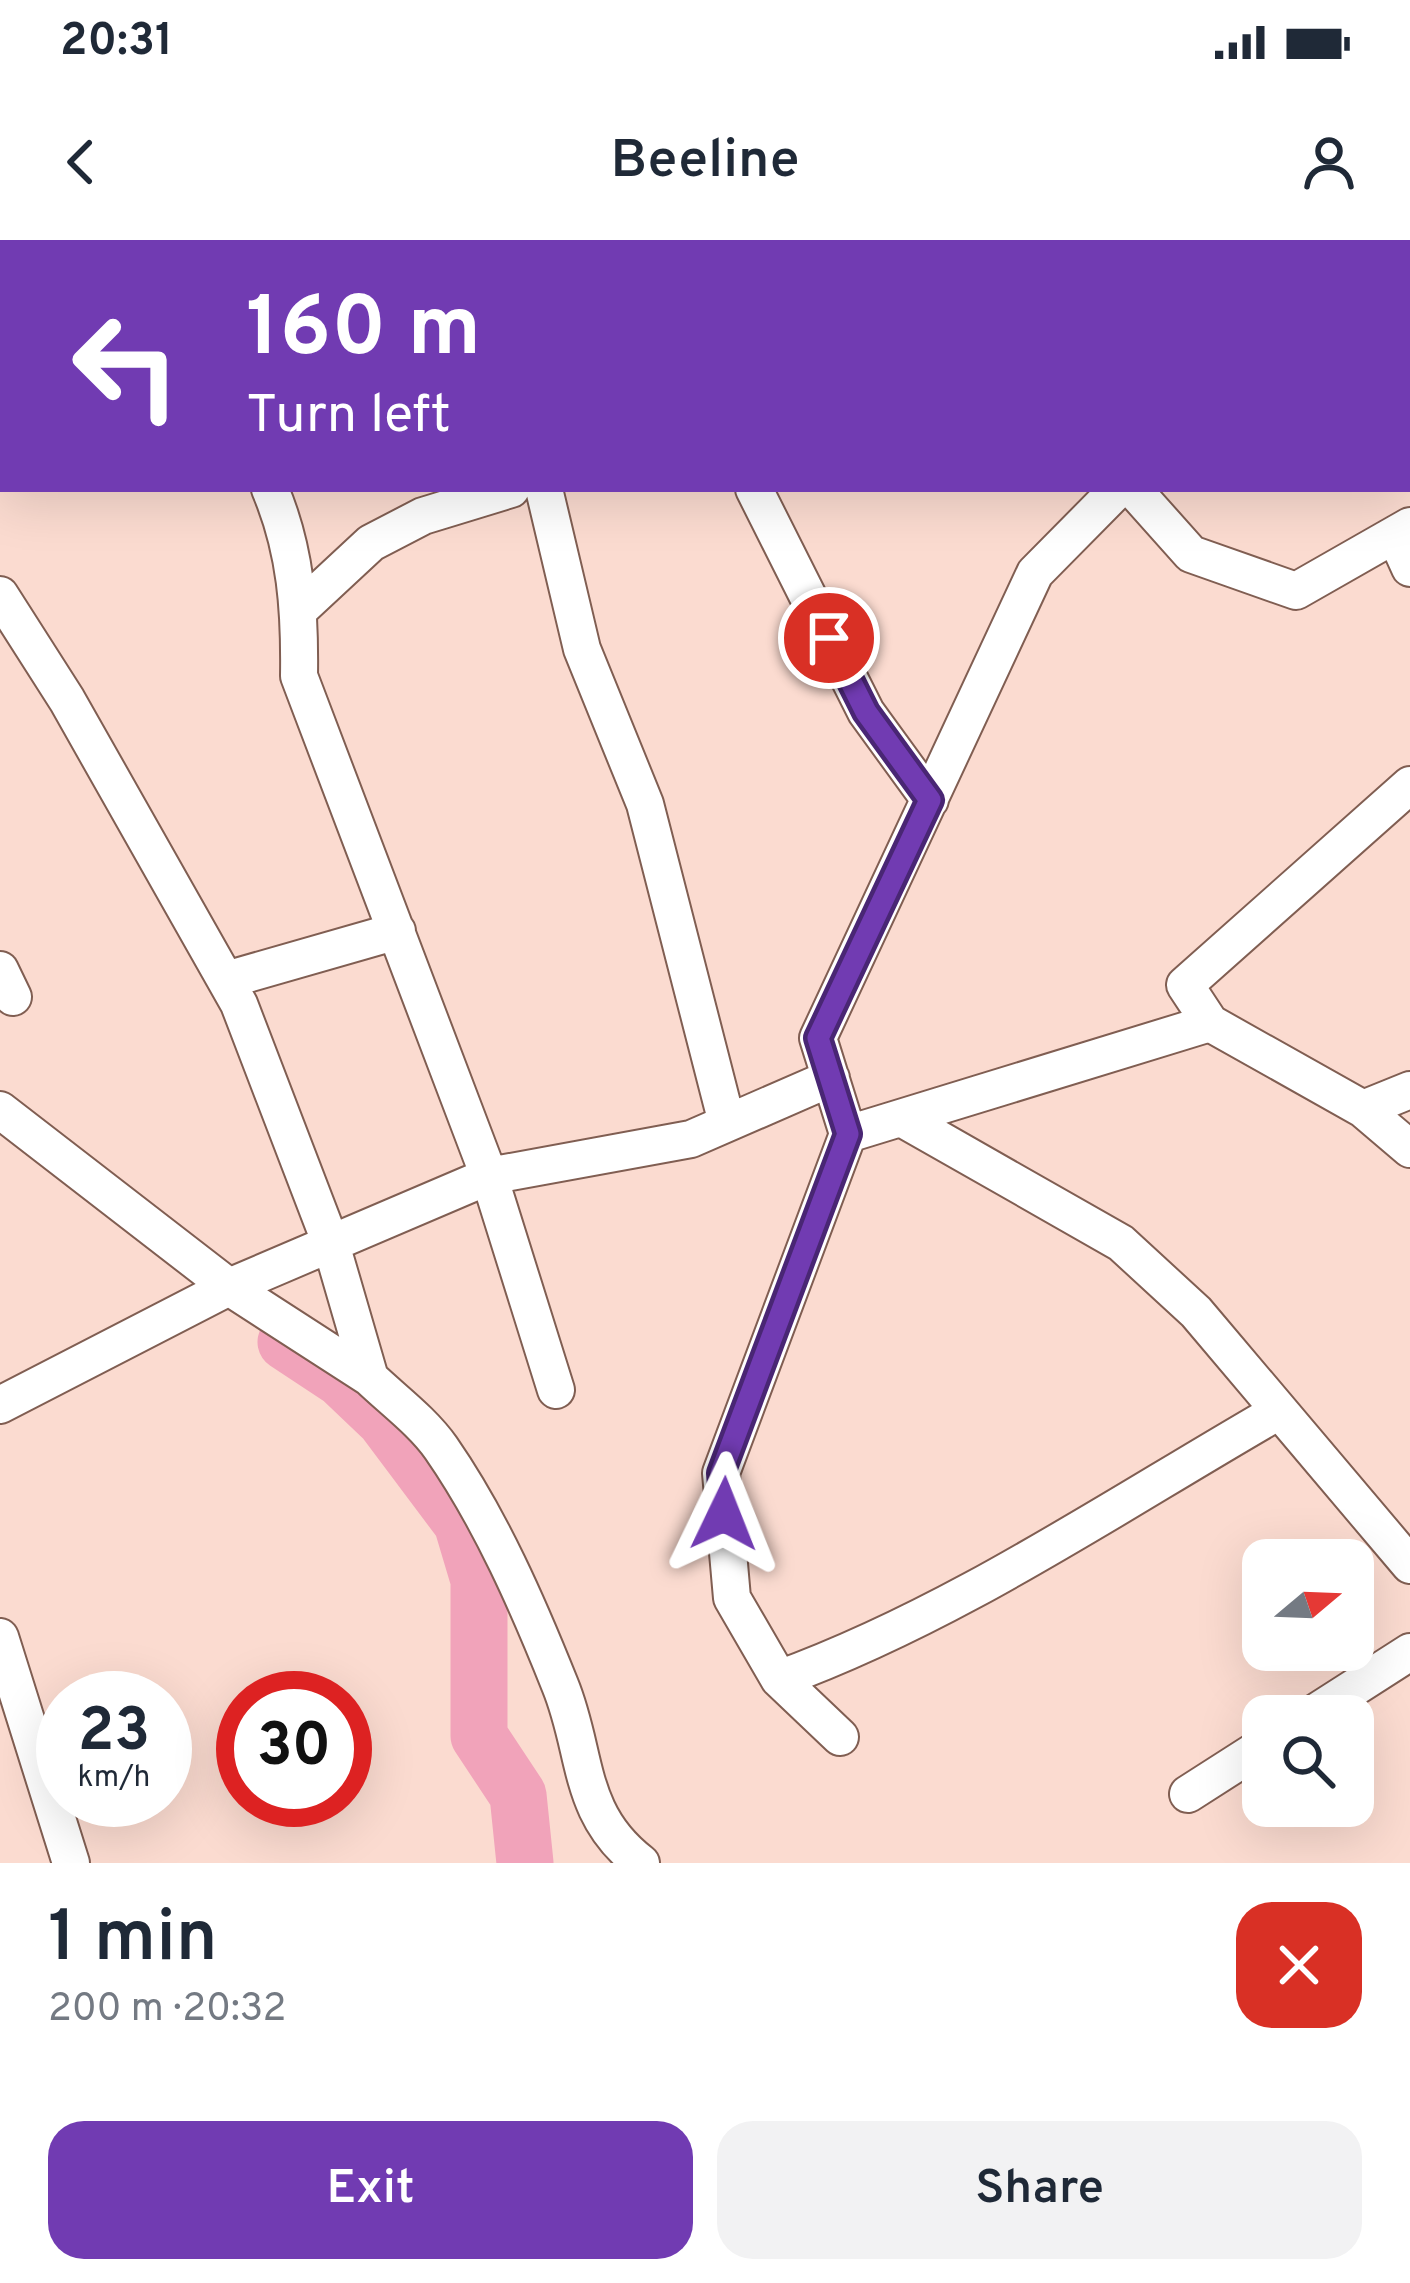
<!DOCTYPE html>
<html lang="en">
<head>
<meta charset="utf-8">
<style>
  body { margin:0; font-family:Overpass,sans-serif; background:#f2f2f3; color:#1f2937; height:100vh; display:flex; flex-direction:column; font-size:45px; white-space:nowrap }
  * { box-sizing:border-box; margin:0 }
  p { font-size:39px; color:#747a83 }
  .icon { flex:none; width:66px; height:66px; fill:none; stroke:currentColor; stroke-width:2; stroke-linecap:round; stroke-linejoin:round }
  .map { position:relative; height:1623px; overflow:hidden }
  .details { display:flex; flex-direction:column; background:#fff; flex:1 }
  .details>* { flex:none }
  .banner { position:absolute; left:0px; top:0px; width:1410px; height:252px; box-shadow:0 12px 48px #0002; background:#713bb2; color:#fff; overflow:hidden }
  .needle { width:78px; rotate:71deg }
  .fabs { position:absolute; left:1242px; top:1299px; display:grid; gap:24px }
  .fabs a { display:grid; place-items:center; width:132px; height:132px; border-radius:24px; background:#fff; box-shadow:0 12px 48px #0002; font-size:60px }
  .speed { position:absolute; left:36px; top:1431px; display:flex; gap:24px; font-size:60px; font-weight:700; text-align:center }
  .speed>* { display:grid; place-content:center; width:156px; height:156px; border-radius:50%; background:#fff; box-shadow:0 12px 48px #0002; line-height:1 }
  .speed small { font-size:30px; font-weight:400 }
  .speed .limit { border:18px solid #d22; background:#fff; color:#111 }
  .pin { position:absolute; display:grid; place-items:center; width:102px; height:102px; color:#fff; margin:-51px; border:6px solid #fff; border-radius:50%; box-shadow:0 3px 12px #0007 }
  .me { position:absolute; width:132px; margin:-66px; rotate:2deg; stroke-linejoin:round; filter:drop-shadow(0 0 9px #0008) }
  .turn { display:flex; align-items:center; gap:42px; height:252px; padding:0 48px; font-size:54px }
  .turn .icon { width:156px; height:156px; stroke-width:2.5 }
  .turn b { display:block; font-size:84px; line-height:102px }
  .round { display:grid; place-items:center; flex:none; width:126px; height:126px; border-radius:36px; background:#f2f2f3 }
  .summary { display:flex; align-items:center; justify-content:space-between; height:204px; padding:0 48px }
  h1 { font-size:72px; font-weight:600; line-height:90px }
  .action { display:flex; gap:24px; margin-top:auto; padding:24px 48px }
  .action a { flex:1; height:138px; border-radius:36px; background:#713bb2; color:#fff; font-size:48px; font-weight:600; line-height:138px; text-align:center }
  .action a+a { background:#f2f2f3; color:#1f2937 }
  .status { display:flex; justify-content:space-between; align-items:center; height:84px; padding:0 60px; background:#fff; direction:ltr }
  .status svg { height:33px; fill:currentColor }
  header { display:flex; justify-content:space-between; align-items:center; height:156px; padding:0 48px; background:#fff; font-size:54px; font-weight:600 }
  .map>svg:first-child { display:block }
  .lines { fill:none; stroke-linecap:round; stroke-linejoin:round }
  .river { stroke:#f1a3ba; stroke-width:57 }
  .street-casing { stroke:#805e52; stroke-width:40 }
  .street { stroke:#fff; stroke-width:36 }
  .route-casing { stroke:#492674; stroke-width:30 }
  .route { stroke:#713bb2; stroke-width:21 }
</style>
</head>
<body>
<div class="status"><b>20:31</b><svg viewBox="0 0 49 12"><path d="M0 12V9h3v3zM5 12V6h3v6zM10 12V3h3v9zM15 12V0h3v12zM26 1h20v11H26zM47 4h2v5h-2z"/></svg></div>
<header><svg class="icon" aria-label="back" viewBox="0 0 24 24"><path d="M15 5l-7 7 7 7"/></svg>Beeline<svg class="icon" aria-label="person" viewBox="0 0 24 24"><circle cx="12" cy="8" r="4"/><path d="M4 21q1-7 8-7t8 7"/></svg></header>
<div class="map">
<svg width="1410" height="1623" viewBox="0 0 1410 1623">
  <rect width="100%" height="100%" fill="#fbdbd0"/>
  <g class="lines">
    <path class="river" d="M286 1102 342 1139 384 1179 462 1283 479 1340V1496L518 1555 525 1623"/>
    <g class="street-casing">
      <path id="street" d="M162 0 163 3
        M318 0V3
        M468 0 469 3
        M652 0 653 3
        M904 0 907 3
        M270 249C296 310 300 370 299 436L489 936 556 1150
        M544 249 582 409 645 564 727 883
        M754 249 866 472 930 560
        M1133 249 1191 314 1296 351 1410 286
        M1395 295 1410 328
        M0 355 67 460 239 764 331 1004 370 1138 229 1047 0 870
        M300 369 371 303 423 276 511 249
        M0 730 13 757
        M226 740 397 691
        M1210 783 1185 745 1410 545
        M1363 869 1410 850
        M905 880 1121 1003 1196 1072 1410 1325
        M848 894 1210 783 1363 869 1410 909
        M370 1138C393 1160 423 1182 441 1208 491 1280 528 1365 560 1445 588 1513 576 1573 641 1623
        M0 1165 229 1047 489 936 691 899 831 838
        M0 1397 71 1623
        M779 1439C955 1375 1117 1264 1279 1171
        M1310 1476 1410 1412
        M840 1497 779 1439 732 1358 721 1233 848 894 818 798 1035 333 1118 249
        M1188 1554 1263 1506"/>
    </g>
    <use href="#street" class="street"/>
  </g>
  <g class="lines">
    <g class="route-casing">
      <path id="route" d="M724 1274 721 1233 848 894 818 798 930 560 866 472 829 398"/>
    </g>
    <use href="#route" class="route"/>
  </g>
</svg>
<div class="fabs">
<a><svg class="needle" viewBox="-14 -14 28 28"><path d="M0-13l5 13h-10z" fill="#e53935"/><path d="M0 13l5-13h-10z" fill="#747a83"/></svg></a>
<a><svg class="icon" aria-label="search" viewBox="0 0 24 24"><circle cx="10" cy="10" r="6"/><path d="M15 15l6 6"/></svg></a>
</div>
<div class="speed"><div>23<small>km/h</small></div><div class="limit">30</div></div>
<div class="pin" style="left:829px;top:398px;background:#d93025"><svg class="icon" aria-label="arrive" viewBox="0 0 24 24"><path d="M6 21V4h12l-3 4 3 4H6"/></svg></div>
<svg class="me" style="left:724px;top:1274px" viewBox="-20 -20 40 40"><path d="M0-17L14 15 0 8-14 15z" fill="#713bb2" stroke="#fff" stroke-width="4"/></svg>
<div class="banner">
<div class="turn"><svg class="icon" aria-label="left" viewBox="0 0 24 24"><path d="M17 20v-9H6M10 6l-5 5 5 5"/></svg><div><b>160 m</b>Turn left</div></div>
</div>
</div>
<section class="details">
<div class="summary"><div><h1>1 min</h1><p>200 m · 20:32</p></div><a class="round" style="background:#d93025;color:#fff"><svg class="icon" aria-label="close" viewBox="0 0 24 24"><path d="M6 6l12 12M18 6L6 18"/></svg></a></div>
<div class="action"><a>Exit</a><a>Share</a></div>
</section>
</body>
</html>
